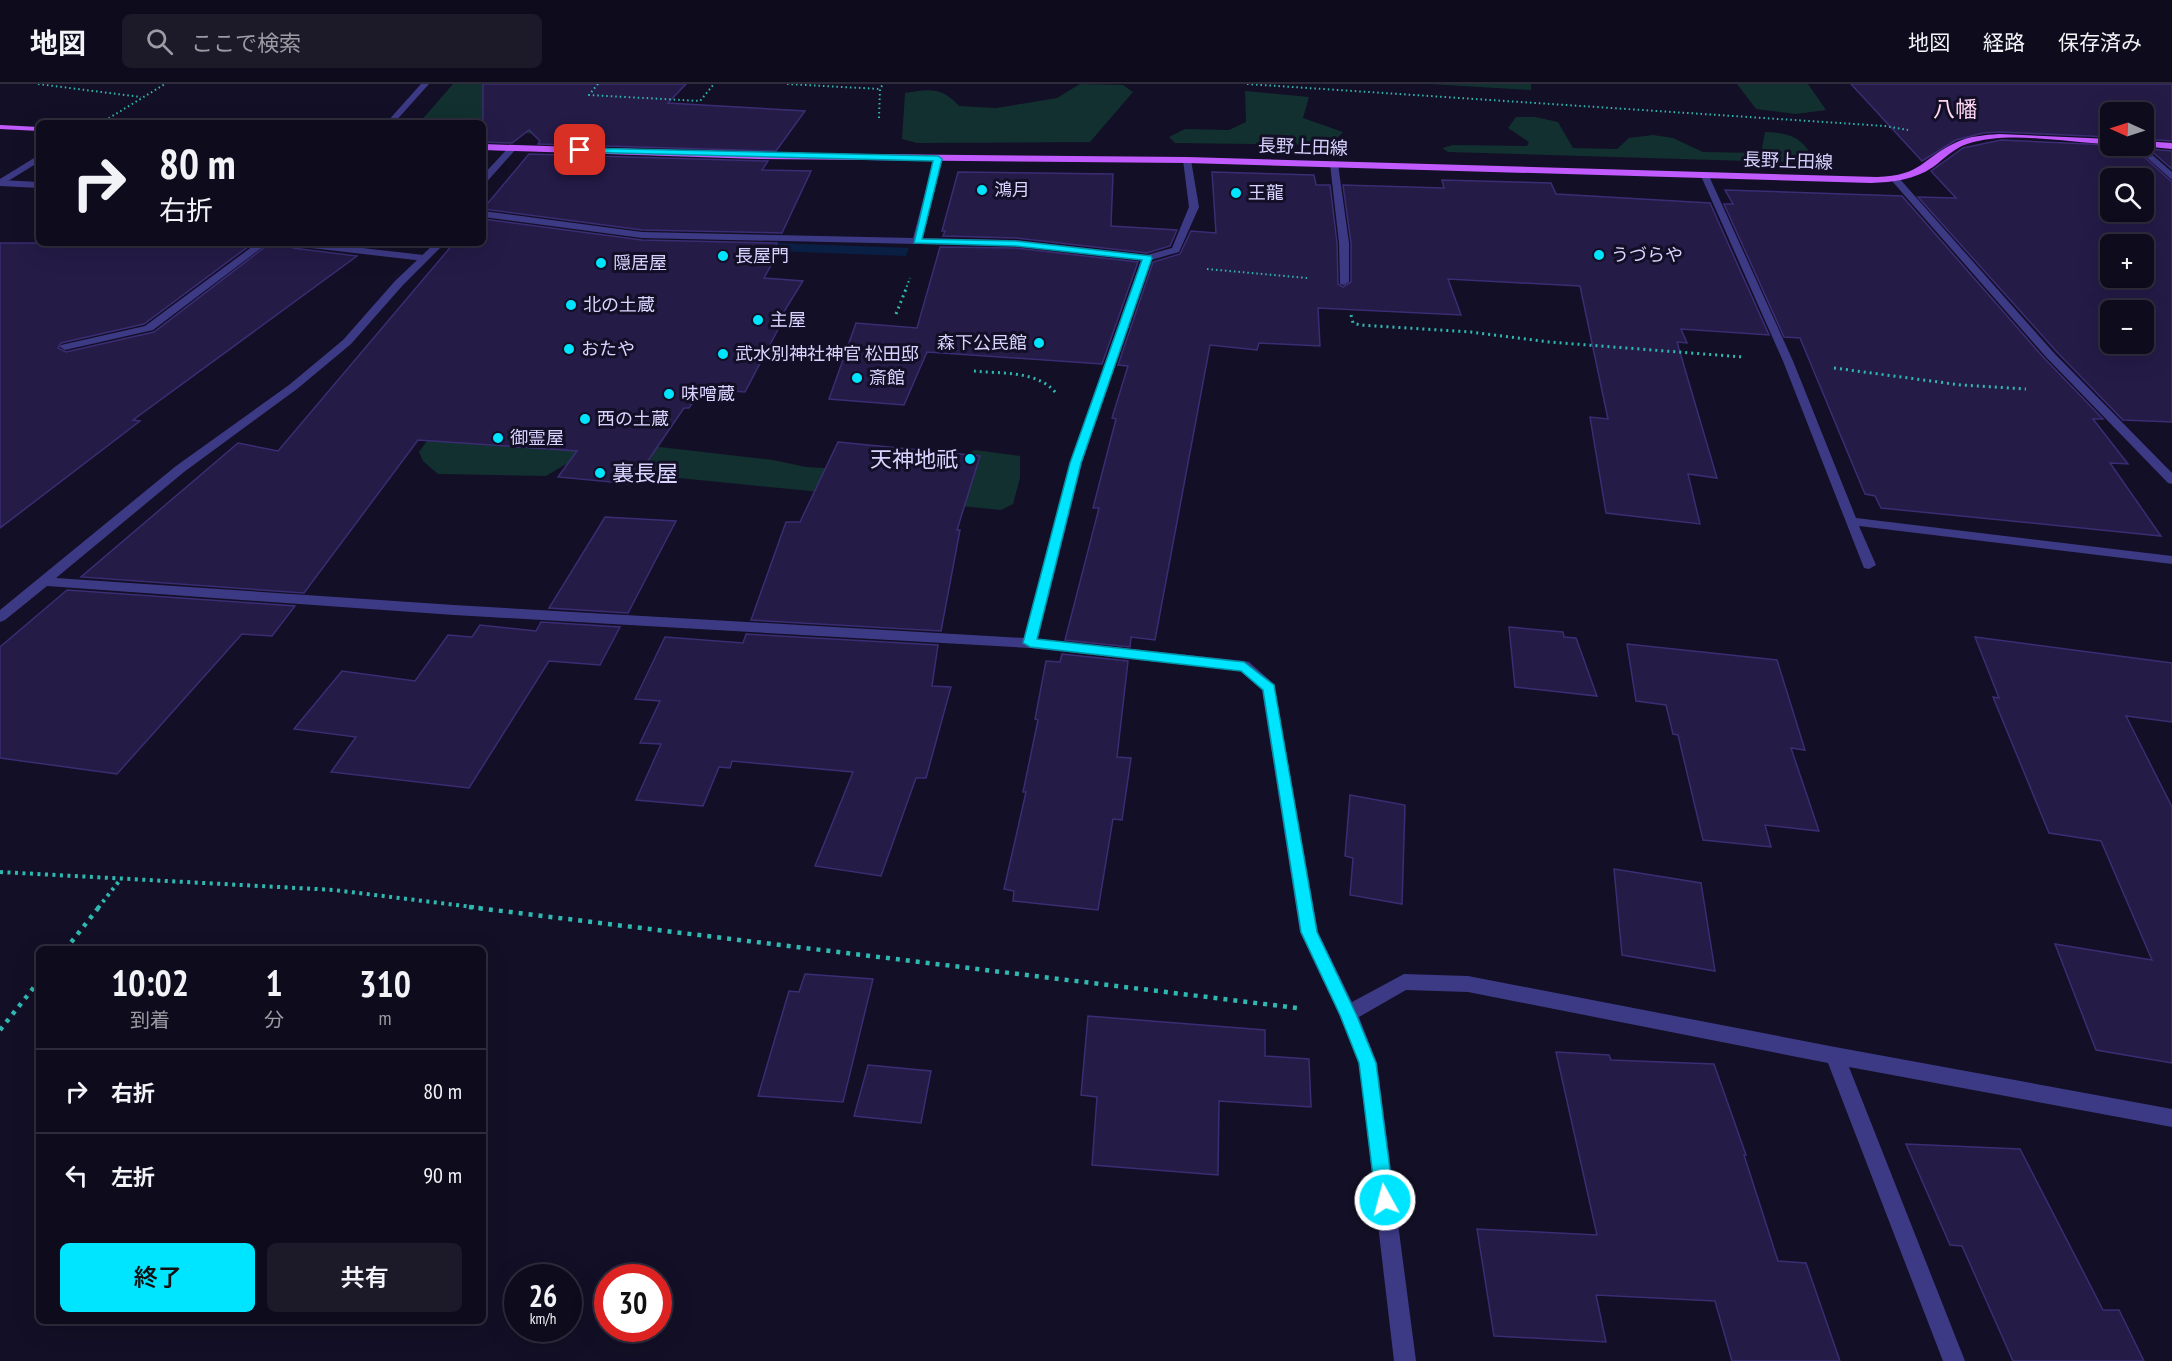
<!DOCTYPE html>
<html lang="ja">
<head>
<meta charset="utf-8">
<style>
  body { margin:0; font-family:"PT Sans Narrow","Noto Sans JP",sans-serif; background:#1c1929; color:#f1f3f6; height:100vh; display:flex; flex-direction:column; font-size:22px; white-space:nowrap }
  * { box-sizing:border-box; margin:0 }
  p { font-size:20px; color:#9b9ba3 }
  .icon { flex:none; width:33px; height:33px; fill:none; stroke:currentColor; stroke-width:2; stroke-linecap:round; stroke-linejoin:round }
  .map { position:relative; flex:1; overflow:hidden }
  .details { position:absolute; left:36px; top:862px; width:450px; height:378px; display:flex; flex-direction:column; background:#0e0b1c; border-radius:9px; box-shadow:0 6px 24px #0002,0 0 0 2px #2e2b3b }
  .details>* { flex:none }
  .hud { position:absolute; left:36px; top:36px; width:450px; height:126px; border-radius:9px; box-shadow:0 6px 24px #0002,0 0 0 2px #2e2b3b; background:#0e0b1c; color:#f1f3f6; overflow:hidden }
  .needle { width:39px; rotate:273deg }
  .fabs { position:absolute; left:2100px; top:18px; display:grid; gap:12px }
  .fabs a { display:grid; place-items:center; width:54px; height:54px; border-radius:9px; background:#0e0b1c; box-shadow:0 6px 24px #0002,0 0 0 2px #2e2b3b; font-size:30px }
  .speed { position:absolute; left:504px; top:1180px; display:flex; gap:12px; font-size:30px; font-weight:700; text-align:center }
  .speed>* { display:grid; place-content:center; width:78px; height:78px; border-radius:50%; background:#0e0b1c; box-shadow:0 6px 24px #0002,0 0 0 2px #2e2b3b; line-height:1 }
  .speed small { font-size:15px; font-weight:400 }
  .speed .limit { border:9px solid #d22; background:#fff; color:#111 }
  .pin { position:absolute; display:grid; place-items:center; width:51px; height:51px; color:#fff; margin:-26px; border-radius:12px; box-shadow:0 3px 9px #0006 }
  .me { position:absolute; width:66px; margin:-33px; rotate:353deg; stroke-linejoin:round; filter:drop-shadow(0 0 4px #0008) }
  .turn { display:flex; align-items:center; gap:21px; height:126px; padding:0 24px; font-size:27px }
  .turn .icon { width:78px; height:78px; stroke-width:2.5 }
  .turn b { display:block; font-size:42px; line-height:51px }
  .eta { display:flex; justify-content:space-evenly; align-items:center; height:102px; text-align:center }
  .eta b { font-size:36px; font-weight:600; line-height:42px }
  .button { display:flex; gap:12px; margin-top:auto; padding:12px 24px }
  .button a { flex:1; height:69px; border-radius:9px; background:#00e5ff; color:#111; font-size:24px; font-weight:600; line-height:69px; text-align:center }
  .button a+a { background:#1c1929; color:#f1f3f6 }
  ul { padding:0; list-style:none }
  li { display:flex; align-items:center; gap:18px; height:84px; padding:0 24px; border-top:2px solid #2e2b3b }
  li div { flex:1 }
  li b { display:block; font-size:22px }
  li em { font-style:normal }
  header { display:flex; align-items:center; gap:36px; box-sizing:border-box; height:84px; padding:0 30px; background:#0e0b1c; border-bottom:2px solid #2e2b3b }
  header strong { font-size:28px }
  nav { display:flex; gap:33px; margin-inline-start:auto; font-size:21px }
  .search { width:420px; height:54px; background:#1c1929; display:flex; align-items:center; gap:15px; box-sizing:border-box; padding:0 21px; border-radius:9px; color:#9b9ba3; font-size:22px }
  .map>svg:first-child { display:block }
  .green { fill:#12302f }
  .water { fill:#0a1f44 }
  .building { fill:#241b47; stroke:#3b2d73; stroke-width:1.5; fill-rule:evenodd }
  .lines { fill:none; stroke-linecap:round; stroke-linejoin:round }
  .path-far3 { stroke:#2fb8b0; stroke-width:2; stroke-dasharray:1.5 3; stroke-linecap:butt }
  .path-far2 { stroke:#2fb8b0; stroke-width:3; stroke-dasharray:2 4; stroke-linecap:butt }
  .path-far1 { stroke:#2fb8b0; stroke-width:4; stroke-dasharray:3 4.5; stroke-linecap:butt }
  .path { stroke:#2fb8b0; stroke-width:4.5; stroke-dasharray:4 6; stroke-linecap:butt }
  .service { fill:#3d3a85; fill-rule:evenodd }
  .minor { fill:#3d3a85; fill-rule:evenodd }
  .primary { fill:#c25bff; fill-rule:evenodd }
  .route { fill:#00e5ff; stroke:#0095a6; stroke-width:1.5 }
  .poi-dot { fill:#00e5ff; stroke:#130f26; stroke-width:2 }
  .labels { text-anchor:middle; stroke-width:6; stroke-linejoin:round; paint-order:stroke }
  .far-street-label { font-size:18px; fill:#d9d4ff; stroke:#130f26 }
  .far-poi-label { font-size:18px; fill:#d9d4ff; stroke:#130f26; text-anchor:start }
  .far-quarter-label { font-size:22px; fill:#ffd6f0; stroke:#130f26 }
  .poi-label { font-size:22px; fill:#d9d4ff; stroke:#130f26; text-anchor:end }
</style>
</head>
<body>
<header>
<strong>地図</strong>
<div class="search"><svg class="icon" aria-label="search" viewBox="0 0 24 24"><circle cx="10" cy="10" r="6"/><path d="M15 15l6 6"/></svg>ここで検索</div>
<nav><a>地図</a><a>経路</a><a>保存済み</a></nav>
</header>
<div class="map">
<svg width="2172" height="1277" viewBox="0 0 2172 1277">
  <rect width="100%" height="100%" fill="#130f26"/>
  <path class="green" d="M453 0H562L649 56 483 47V39H419Z
    M1080 0 1123 1 1133 8 1090 58 917 59 902 55 905 9C930 5 942 3 959 22L996 24 1057 14Z
    M1428 0H1531V6Z
    M1737 0H1808L1826 26 1796 30 1756 25Z
    M1245 7 1309 13 1303 34 1343 48 1331 61 1175 59 1169 53 1185 45 1229 46 1246 38Z
    M1516 33H1535L1558 38 1573 64 1617 65 1629 54 1653 51 1673 54 1703 68 1761 69 1765 48C1793 49 1803 54 1816 79L1448 68 1442 64 1453 61 1527 62 1529 58 1508 44Z
    M479 284 588 367 546 392 438 390 423 377 419 368Z
    M651 362 773 376 806 383 876 387 937 382 975 366 1020 372V394L1013 420 1001 426 649 391 631 380Z"/>
  <path class="water" d="M776 159 909 164 906 172 772 167Z"/>
  <path class="building" d="M483 0H686L668 19 805 27 776 67 538 60 540 57 529 46 512 59 483 58Z
    M1851 0H2172V57L2144 55V28H2110V53L1999 48 1983 49 1956 56 1922 77Z
    M2001 56 2132 62 2172 98V338L2123 336 2056 267 1918 113 1956 114 1931 87 1963 64ZM2110 94H2144V128H2110ZM2110 160H2144V194H2110ZM2110 226H2144V260H2110Z
    M2149 65 2172 67V85Z
    M529 70 768 77 762 86 811 87 782 149 642 146 483 125Z
    M958 88 1113 90 1111 142 1177 146 1170 162 1147 169 1015 154 943 152 945 147H942Z
    M1212 88 1314 91 1316 101H1330L1337 159 1338 200 1343 203 1351 198V159L1343 101 1444 104 1442 96 1551 99 1556 110 1710 119 1769 251 1681 245 1687 259 1677 258 1717 394 1688 390 1700 440 1606 429 1590 333 1608 335 1580 202 1448 195 1461 231 1318 224 1320 262 1259 259 1257 266 1210 261 1155 556 1131 553 1130 563 1065 556 1099 424H1093L1116 335 1112 334 1128 282 1118 281 1153 178 1180 170 1191 147 1216 149Z
    M1725 106 1902 112 2044 274 2103 335H2093L2128 380 2110 379 2161 452 1881 424 1875 412 1865 410 1800 254 1784 253 1724 120H1733Z
    M483 135 642 156 777 159 772 168 778 169 764 194 803 197 780 234H784L745 308 702 305 689 324H684L632 400 558 393 577 367 418 356 304 509 81 493 238 359 278 367 454 159H483Z
    M0 159H253L144 240 61 259 58 264 66 268 154 248 270 159H286L293 164 357 172 133 336 140 337 0 444Z
    M940 163 1015 164 1138 178 1102 280 927 268 904 321 829 315 856 239 917 244Z
    M838 358 980 372 957 446H960L941 547 751 536 786 438H800Z
    M605 433 676 437 628 529 549 524Z
    M67 506 295 522 272 552 242 550 117 690 0 674V563Z
    M541 538 620 543 600 581 549 577 469 704 331 688 356 653 294 645 342 587 415 597 448 551 472 553 480 541 536 547Z
    M1509 543 1563 548 1564 553 1576 554 1597 612 1515 603Z
    M746 550 938 561 932 602 951 603 926 694H916L881 792 815 782 853 688 732 677 730 684 719 683 703 722 636 716 661 660 640 659 660 617 635 615 665 553 743 559Z
    M1975 553 2172 579V638L2126 632 2172 723V979L2096 966 2055 860 2152 876 2101 757 2049 749 1993 613 1999 614Z
    M1627 560 1777 576 1805 666 1791 664 1819 747 1765 741 1771 763 1703 756 1678 651 1673 650 1666 621 1636 617Z
    M1062 570 1128 577 1117 673 1131 674 1122 736 1113 735 1098 826 1013 817 1014 807 1004 805 1026 708H1023L1038 636 1035 635 1046 577 1060 578Z
    M1350 711 1405 721 1402 820 1350 811 1353 774 1345 772Z
    M1614 785 1701 799 1715 887 1622 871Z
    M805 890 873 895 843 1018 758 1012 789 907 799 908Z
    M1088 932 1265 946V972L1309 975 1311 1023 1219 1017 1218 1091 1092 1081 1097 1013 1081 1011Z
    M1556 968 1609 971 1611 976 1714 980 1746 1071H1744L1778 1177 1806 1179 1840 1277H1732L1715 1217 1596 1211 1606 1258 1494 1252 1477 1145 1597 1151Z
    M868 981 931 987 921 1039 854 1032Z
    M1906 1060 2020 1065 2103 1226H2119L2144 1277H2013L1962 1162 1950 1161Z"/>
  <g class="lines">
    <path class="path-far3" d="M38 0 141 13
      M598 0 589 11 700 17 714 0
      M787 0 880 5
      M1247 0 1885 42 1908 46
      M879 34 880 5 883 0
      M101 39 165 0
      M1207 185 1307 194
      M905 207 910 194"/>
    <path class="path-far2" d="M896 230 906 205
      M1351 231 1353 239 1360 241 1471 248 1549 258 1743 273
      M1834 284 1961 301 2026 305
      M974 287C1001 290 1037 286 1056 309"/>
    <path class="path-far1" d="M0 788 334 806 481 824
      M98 824 120 796"/>
    <path class="path" d="M469 823 1297 924
      M65 866 99 823
      M0 946 39 897"/>
    <path class="service" d="M2134 62H2142L2172 88V96Z
      M39 71V78L0 102V95Z
      M938 72 942 75 922 157 917 160 642 154 483 133V127L642 148 913 154 934 75Z
      M1334 77 1338 80 1349 159V198L1344 201 1340 200 1339 159 1330 80Z
      M1705 89 1709 92 1793 277 1856 434 2172 472V480L1859 442 1876 481 1869 485 1864 484 1783 277 1701 92Z
      M257 159H268L153 246 65 266 60 263 61 261 145 242Z
      M288 159H318L424 171 429 174 424 177 293 162Z"/>
    <path class="minor" d="M421 0H429L394 39H386Z
      M510 62 517 64 483 102V91Z
      M1187 73 1191 76 1199 123 1179 168 1151 176 1082 379 1038 555 1244 577 1249 578 1274 600 1318 848 1352 918 1404 890 1468 892 1835 963 2172 1025V1043L1849 983 1965 1277H1943L1828 979 1468 908 1406 906 1359 933 1377 979 1416 1277H1394L1359 979 1339 930 1300 848 1262 606 1240 587 1030 564 454 531 47 502 5 536 0 538V526L176 382 289 301 343 256 395 197 435 159H445L403 201 351 260 297 305 184 388 56 494 454 521 1024 554 1070 379 1141 176 1015 162 917 160 912 157 917 154 1015 156 1147 171 1172 164 1189 123 1183 76Z
      M1892 93H1898L2054 269 2172 389V400L2168 399 2046 273 1892 97Z
      M0 96 39 98V104L0 102Z"/>
    <path class="primary" d="M0 41 39 43V47L0 45Z
      M1999 50 2110 55V60C2067 59 2009 46 1967 60 1954 64 1944 75 1933 83 1914 96 1893 98 1871 99L1187 79 759 75 483 66V60L759 69 1187 73 1877 93C1922 92 1922 74 1957 58 1970 52 1985 51 1999 50Z
      M2144 57 2172 59V65L2141 62H2144Z"/>
  </g>
  <path class="route" d="M580 64 938 72 942 75 922 155 1015 157 1151 172 1152 174 1081 379 1037 555 1244 578 1274 601 1317 848 1356 930 1376 979 1394 1116 1391 1123 1385 1126 1378 1123 1376 1116 1359 979 1340 931 1301 848 1263 606 1241 587 1030 563 1023 559 1070 379 1142 176 1015 162 914 159 933 77 578 68 577 66Z"/>
  <g class="poi-dot">
    <circle cx="982" cy="106" r="6"/>
    <circle cx="1236" cy="109" r="6"/>
    <circle cx="1599" cy="171" r="6"/>
    <circle cx="723" cy="172" r="6"/>
    <circle cx="601" cy="179" r="6"/>
    <circle cx="571" cy="221" r="6"/>
    <circle cx="758" cy="236" r="6"/>
    <circle cx="1039" cy="259" r="6"/>
    <circle cx="569" cy="265" r="6"/>
    <circle cx="723" cy="270" r="6"/>
    <circle cx="857" cy="294" r="6"/>
    <circle cx="669" cy="310" r="6"/>
    <circle cx="585" cy="335" r="6"/>
    <circle cx="498" cy="354" r="6"/>
    <circle cx="970" cy="375" r="6"/>
    <circle cx="600" cy="389" r="6"/>
  </g>
  <g class="labels">
    <g class="far-street-label">
      <text transform="translate(1303 63) rotate(2)" y="6">長野上田線</text>
      <text transform="translate(1788 77) rotate(2)" y="6">長野上田線</text>
    </g>
    <g class="far-poi-label">
      <text x="994" y="112">鴻月</text>
      <text x="1248" y="115">王龍</text>
      <text x="1611" y="177">うづらや</text>
      <text x="735" y="178">長屋門</text>
      <text x="613" y="185">隠居屋</text>
      <text x="583" y="227">北の土蔵</text>
      <text x="770" y="242">主屋</text>
      <text x="1027" y="265" text-anchor="end">森下公民館</text>
      <text x="581" y="271">おたや</text>
      <text x="735" y="276">武水別神社神官 松田邸</text>
      <text x="869" y="300">斎館</text>
      <text x="681" y="316">味噌蔵</text>
      <text x="597" y="341">西の土蔵</text>
      <text x="510" y="360">御霊屋</text>
    </g>
    <g class="far-quarter-label">
      <text x="1955" y="33">八幡</text>
    </g>
    <g class="poi-label">
      <text x="958" y="383">天神地祇</text>
      <text x="612" y="397" text-anchor="start">裏長屋</text>
    </g>
  </g>
</svg>
<div class="fabs">
<a><svg class="needle" viewBox="-14 -14 28 28"><path d="M0-13l5 13h-10z" fill="#e53935"/><path d="M0 13l5-13h-10z" fill="#9b9ba3"/></svg></a>
<a><svg class="icon" aria-label="search" viewBox="0 0 24 24"><circle cx="10" cy="10" r="6"/><path d="M15 15l6 6"/></svg></a>
<a>+</a>
<a>−</a>
</div>
<div class="speed"><div>26<small>km/h</small></div><div class="limit">30</div></div>
<div class="pin" style="left:580px;top:66px;background:#d93025"><svg class="icon" aria-label="arrive" viewBox="0 0 24 24"><path d="M6 21V4h12l-3 4 3 4H6"/></svg></div>
<svg class="me" style="left:1385px;top:1116px" viewBox="-20 -20 40 40"><circle r="17" fill="#00e5ff" stroke="#fff" stroke-width="3"/><path d="M0-11L8 9 0 5-8 9z" fill="#fff"/></svg>
<div class="hud">
<div class="turn"><svg class="icon" aria-label="right" viewBox="0 0 24 24"><path d="M7 20v-9h11M14 6l5 5-5 5"/></svg><div><b>80 m</b>右折</div></div>
</div>
<section class="details">
<div class="eta">
<div><b>10:02</b><p>到着</p></div>
<div><b>1</b><p>分</p></div>
<div><b>310</b><p>m</p></div>
</div>
<ul>
<li><svg class="icon" aria-label="right" viewBox="0 0 24 24"><path d="M7 20v-9h11M14 6l5 5-5 5"/></svg><div><b>右折</b></div><em>80 m</em></li>
<li><svg class="icon" aria-label="left" viewBox="0 0 24 24"><path d="M17 20v-9H6M10 6l-5 5 5 5"/></svg><div><b>左折</b></div><em>90 m</em></li>
</ul>
<div class="button"><a>終了</a><a>共有</a></div>
</section>
</div>
</body>
</html>
